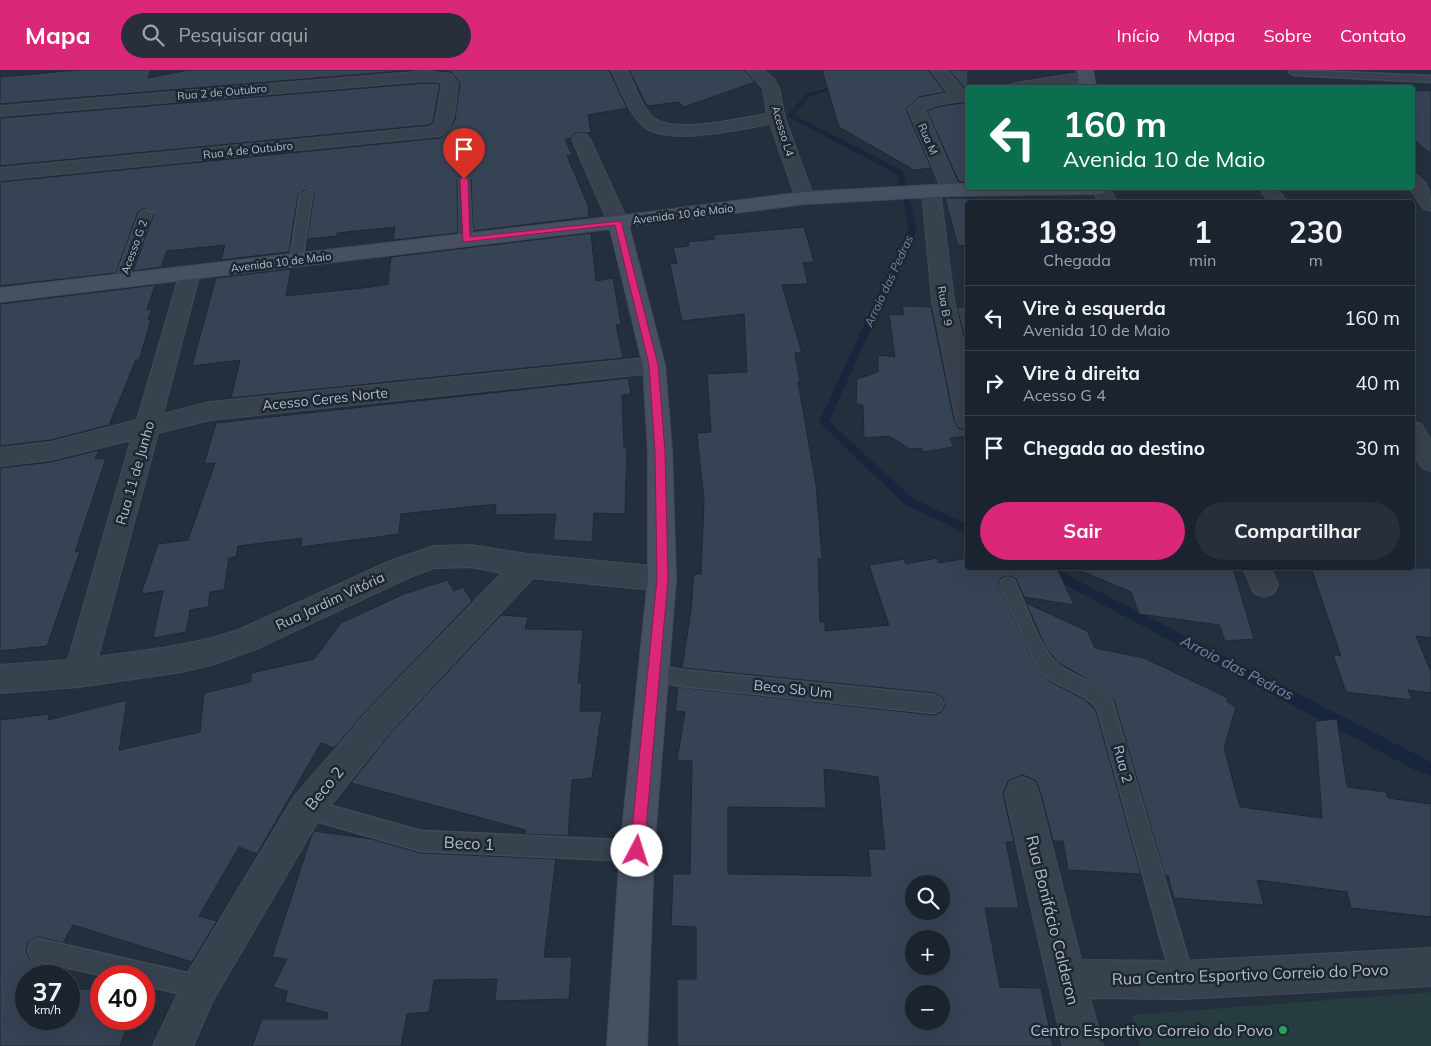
<!DOCTYPE html>
<html lang="pt">
<head>
<meta charset="utf-8">
<style>
  body { margin:0; font-family:Mulish,sans-serif; background:#282f3a; color:#f1f3f6; height:100vh; display:flex; flex-direction:column; font-size:19px; white-space:nowrap }
  * { box-sizing:border-box; margin:0 }
  p { font-size:16px; color:#a0a4aa }
  .icon { flex:none; width:28px; height:28px; fill:none; stroke:currentColor; stroke-width:2; stroke-linecap:round; stroke-linejoin:round }
  .map { position:relative; flex:1; overflow:hidden }
  .side { position:absolute; left:965px; top:130px; width:450px; height:370px; display:flex; flex-direction:column; background:#1b232e; border-radius:5px; box-shadow:0 5px 20px #0002,0 0 0 1px #39404a }
  .side>* { flex:none }
  .top-card { position:absolute; left:965px; top:15px; width:450px; height:105px; border-radius:5px; box-shadow:0 5px 20px #0002,0 0 0 1px #39404a; background:#0b6e4f; color:#fff; overflow:hidden }
  .buttons { position:absolute; left:905px; top:805px; display:grid; gap:10px }
  .buttons a { display:grid; place-items:center; width:45px; height:45px; border-radius:50%; background:#1b232e; box-shadow:0 5px 20px #0002,0 0 0 1px #39404a; font-size:25px }
  .speed { position:absolute; left:15px; top:895px; display:flex; gap:10px; font-size:25px; font-weight:700; text-align:center }
  .speed>* { display:grid; place-content:center; width:65px; height:65px; border-radius:50%; background:#1b232e; box-shadow:0 5px 20px #0002,0 0 0 1px #39404a; line-height:1 }
  .speed small { font-size:12px; font-weight:400 }
  .speed .limit { border:8px solid #d22; background:#fff; color:#111 }
  .pin { position:absolute; display:grid; place-items:center; width:42px; height:42px; color:#fff; margin:-51px -21px; border-radius:50% 50% 50% 0; rotate:-45deg; box-shadow:0 0 5px #0007 }
  .pin .icon { rotate:45deg }
  .me { position:absolute; width:55px; margin:-28px; rotate:5deg; stroke-linejoin:round; filter:drop-shadow(0 0 4px #0008) }
  .turn { display:flex; align-items:center; gap:18px; height:105px; padding:0 15px; font-size:22px }
  .turn .icon { width:65px; height:65px; stroke-width:2.5 }
  .turn b { display:block; font-size:35px; line-height:42px }
  .eta { display:flex; justify-content:space-evenly; align-items:center; height:85px; text-align:center }
  .eta b { font-size:30px; font-weight:700; line-height:35px }
  .primary-button { display:flex; gap:10px; margin-top:auto; padding:10px 15px }
  .primary-button a { flex:1; height:58px; border-radius:30px; background:#db2777; color:#fff; font-size:20px; font-weight:700; line-height:58px; text-align:center }
  .primary-button a+a { background:#282f3a; color:#f1f3f6 }
  ul { padding:0; list-style:none }
  li { display:flex; align-items:center; gap:15px; height:65px; padding:0 15px; border-top:1px solid #39404a }
  li div { flex:1 }
  li b { display:block; font-size:19px }
  li em { font-style:normal }
  header { display:flex; align-items:center; gap:30px; box-sizing:border-box; height:70px; padding:0 25px; background:#db2777; color:#fff }
  header strong { font-size:24px }
  nav { display:flex; gap:28px; margin-inline-start:auto; font-size:18px }
  .search { width:350px; height:45px; background:#282f3a; display:flex; align-items:center; gap:12px; box-sizing:border-box; padding:0 18px; border-radius:28px; color:#a0a4aa; font-size:19px }
  .map>svg:first-child { display:block }
  .green { fill:#263c3f }
  .lines { fill:none; stroke-linecap:round; stroke-linejoin:round }
  .stream { fill:#17263c; fill-rule:evenodd }
  .building { fill:#364354; stroke:#1f2835; fill-rule:evenodd }
  .lane-casing { stroke:#414a57; stroke-width:3 }
  .street-casing { stroke:#414a57; stroke-width:2 }
  .secondary-casing { stroke:#414a57; stroke-width:2 }
  .lane { fill:#38414e; fill-rule:evenodd }
  .street { fill:#38414e; fill-rule:evenodd }
  .secondary { fill:#465061; fill-rule:evenodd }
  .route { fill:#db2777; stroke:#8e194d }
  .leisure-dot { fill:#2e9e5b; stroke:#1d2633; stroke-width:2 }
  .labels { text-anchor:middle; stroke-width:5; stroke-linejoin:round; paint-order:stroke }
  .far-street-label { font-size:11px; fill:#b4bcc9; stroke:#1d2633 }
  .far-water-label { font-size:12px; font-style:italic; fill:#6d86a8; stroke:#1d2633 }
  .street-label { font-size:14px; fill:#b4bcc9; stroke:#1d2633 }
  .water-label { font-size:15px; font-style:italic; fill:#6d86a8; stroke:#1d2633 }
  .near-street-label { font-size:16px; fill:#b4bcc9; stroke:#1d2633 }
  .near-poi-label { font-size:16px; fill:#b4bcc9; stroke:#1d2633; text-anchor:end }
</style>
</head>
<body>
<header>
<strong>Mapa</strong>
<div class="search"><svg class="icon" aria-label="search" viewBox="0 0 24 24"><circle cx="10" cy="10" r="6"/><path d="M15 15l6 6"/></svg>Pesquisar aqui</div>
<nav><a>Início</a><a>Mapa</a><a>Sobre</a><a>Contato</a></nav>
</header>
<div class="map">
<svg width="1431" height="976" viewBox="0 0 1431 976">
  <rect width="100%" height="100%" fill="#242f3e"/>
  <path class="green" d="M1431 922V976H1140L1132 945Z"/>
  <g class="lines">
    <path class="stream" d="M841 14 846 15 810 26 794 45 903 101 917 158 829 351 912 428 968 455V464L904 434 819 352 909 158 897 104 787 46 806 24Z
      M1038 498H1053L1431 692V706L1417 701 1039 501Z"/>
  </g>
  <path class="building" d="M77 0H151L148 8 188 0H415L0 34V7Z
    M433 0H609L627 38 588 45 591 63H575L571 68 565 69 572 85 567 86 588 135 589 147 473 161 471 109 463 104 457 109 458 163 393 170 395 157 337 163V166L307 169 314 125 305 120 298 125 289 182 221 190 225 175 167 181 161 197 133 201 154 144 145 138 138 142 116 203 0 216V112L440 68 447 62 455 50 460 13 451 2Z
    M629 0H744L755 12 684 37 679 32 647 36Z
    M822 0H928L945 22 919 27 906 39 931 98 914 100 839 57Z
    M949 0H968V18L965 19Z
    M426 13 440 14 433 52 429 55 0 96V48Z
    M1412 20 1431 21V84L1412 68Z
    M968 32V112H959L927 41 937 37Z
    M945 128H968V175L958 176Z
    M804 157 814 192 803 193 808 214 782 215 802 283H795L800 312H798L816 415 822 489H818L820 552H825V561L889 555 869 495 904 489 906 494 937 488 939 493 968 488V498H1057L1074 535 1024 527 1016 509 1009 506 1001 508 998 514 1037 599 1051 612 1084 629 1096 641 1141 804 1068 800 1063 771H1053L1041 724 1036 711 1023 705 1008 711 1003 724 1014 772H1006L1019 838H985L1000 917 1041 918 1053 976H677V909H696V857L671 856 673 804H690L692 691 677 690 685 642 675 641 678 617 934 645 941 642 945 635 942 627 934 623 682 598 691 540 694 504H701L704 430 697 363 711 362 707 304 747 302 744 244 682 251 670 194 677 193 673 178 689 176 688 172 715 169 713 165ZM824 699 878 707 885 779H868L871 806 728 804V737L826 738ZM914 814H941V841H914ZM914 869H941V896H914ZM914 924H941V951H914Z
    M591 163 596 211 613 208 621 254 616 255 623 288 231 328 240 290 192 296 216 208 291 199 286 226 371 217 388 214 391 187Z
    M155 215 147 240 152 239 148 250H151L139 290H136L109 355 51 370 0 376V234Z
    M902 236 931 237 954 350 958 358 968 361V366L950 368 954 377 923 382 921 378 910 379 889 366 864 368 863 335 856 334 857 309 878 302V285L895 287 889 244 904 245Z
    M957 237H968V282Z
    M628 308 631 324 622 325 624 378H627L625 444 594 443 592 472 553 470 556 444 495 445 496 434 401 444 399 464 301 477 302 468 238 476 236 487 229 488 224 520 210 522 208 537 190 540 186 562 153 568 163 521 141 524 158 474 188 470 215 393 204 394 216 353Z
    M99 380 95 389 106 388 75 482 80 481 47 576 0 581V398L51 392Z
    M1074 498H1233L1254 569 1225 571 1219 555 1139 544 1131 522Z
    M1311 498H1431V568L1416 566 1431 602V623L1408 620 1412 630 1346 622 1333 584 1341 586Z
    M447 510 454 521 463 517 472 531 368 639 334 678 321 673 257 784 239 777 199 846 217 851 192 892 73 855 63 873 39 867 29 871 26 879 29 889 49 895 43 906H26V949H69V919H101V949H130L120 976H0V650L49 644 48 650 127 630 119 680 200 662 204 623 251 612V603L314 589 341 553 404 524Z
    M1026 533 1087 561 1095 578 1144 588 1228 628 1227 632 1236 637 1224 678 1240 737 1322 748 1315 651 1337 649 1347 717 1386 722 1388 728 1431 734V847L1351 838 1347 822 1257 810 1264 835 1174 828 1168 806H1165L1114 630 1101 617 1057 592 1045 576Z
    M501 545 528 547 525 559 583 560 578 613H582L580 641H602L592 708 572 710 568 766 525 764 526 760 351 713 392 661Z
    M314 761 371 769 421 783 556 789 544 887H572L569 929 495 931 497 909 434 910 429 942 407 944 401 976H252L262 949H327L328 943 285 932 287 921 273 917 287 889 272 887 311 767Z"/>
  <g class="lines">
    <g class="lane-casing">
      <path id="lane" d="M1291 0 1431 6V12L1294 5 1289 2Z
        M464 106 469 109 472 170 466 174 460 170 459 109Z
        M306 122 312 125 302 191 296 195 290 191 300 125Z
        M146 140 152 143 127 211 125 214H117L115 211 140 143Z
        M1008 508 1014 510C1024 531 1039 578 1056 593 1073 608 1098 610 1112 631L1194 910 1191 918 1183 921 1175 918 1172 910 1098 640C1084 619 1054 618 1038 598L1000 515 1002 510Z
        M653 595 681 600 934 625 940 628 943 634 940 640 934 643 681 616 647 609 644 603 647 597Z
        M306 729 421 761 637 771 644 774 647 781 644 788 637 791 421 781 299 746 296 739 299 732Z
        M39 869 200 906 208 909 211 917 208 925 200 928 144 915V906H105L39 891 31 888 28 880 31 872Z"/>
    </g>
    <g class="street-casing">
      <path id="street" d="M611 0H627C635 15 641 36 653 47 672 65 742 48 767 44L763 18 746 0H764L774 9 779 18 785 48 814 128 812 132 805 134 798 132 796 128 770 54C739 59 664 78 641 54 627 40 620 17 611 0Z
        M930 0H947L964 21 968 20V30L936 35 925 40 960 120 958 124 951 126 944 124 942 120 908 39 919 29 948 23Z
        M426 1 451 4 458 13C455 32 458 55 440 66L0 110V98L430 57 435 53 442 13 440 12 426 11 0 46V36Z
        M1086 2 1092 4 1094 7 1092 10 1050 18H1008L1010 15 1016 13Z
        M581 64 587 65 590 69 628 152 625 156 618 158 611 156 608 152 572 69 575 65Z
        M1412 104C1429 108 1431 126 1431 141L1424 139 1409 118H1412Z
        M931 115 938 117 940 121 954 230 968 293V359L959 356 956 350 932 230 922 121 924 117Z
        M1092 118H1110L1117 132H1098Z
        M1259 118H1277L1287 132H1268Z
        M190 197 197 198 200 203 163 344 210 332 654 287 662 289 665 295 662 301 654 303 210 350 158 363 98 587C146 580 192 576 238 560L390 491 434 476 471 475 527 484 662 497 672 501 676 509 672 517 662 521 533 508 391 660 318 751 213 930 193 976H153L187 904 294 727 369 640 502 503 471 497 434 498 410 507 256 579 215 594 181 602 79 617 0 623V595L68 590 131 370 51 390 0 396V378L51 372 137 350 180 203 183 198Z
        M1412 351 1421 354 1431 370V401L1422 398 1412 382Z
        M1243 498H1271L1278 515 1274 523 1264 527 1254 523Z
        M1022 707 1034 712 1039 724 1081 890 1183 891 1431 878V916L1183 929 1090 928 1103 976H1063L1005 724 1010 712Z"/>
    </g>
    <g class="secondary-casing">
      <path id="secondary" d="M1077 0H1093L1096 18H1080Z
        M951 114H968V118H1108L1106 122 1099 124 951 126 805 134 629 156 665 295 672 382 676 509 654 781 647 976H607L620 781 648 509V382L643 295 610 159 0 232V218L618 146 805 122Z"/>
    </g>
    <use href="#lane" class="lane"/>
    <use href="#street" class="street"/>
    <use href="#secondary" class="secondary"/>
  </g>
  <path class="route" d="M464 107 468 109 470 167 621 151 658 295 665 382 668 509 644 781 642 786 637 788 632 786 630 781 657 509 655 382 649 295 615 155 463 172 460 109Z"/>
  <circle class="leisure-dot" cx="1283" cy="960" r="5"/>
  <g class="labels">
    <g class="far-street-label">
      <text transform="translate(222 22) rotate(-5)" y="4">Rua 2 de Outubro</text>
      <text transform="translate(783 61) rotate(73)" y="4">Acesso L4</text>
      <text transform="translate(928 69) rotate(66)" y="4">Rua M</text>
      <text transform="translate(248 80) rotate(-6)" y="4">Rua 4 de Outubro</text>
      <text transform="translate(683 144) rotate(-7)" y="4">Avenida 10 de Maio</text>
      <text transform="translate(134 177) rotate(-70)" y="4">Acesso G 2</text>
      <text transform="translate(281 192) rotate(-7)" y="4">Avenida 10 de Maio</text>
      <text transform="translate(945 236) rotate(80)" y="4">Rua B 9</text>
    </g>
    <g class="far-water-label">
      <text transform="translate(889 211) rotate(-65)" y="4">Arroio das Pedras</text>
    </g>
    <g class="street-label">
      <text transform="translate(325 329) rotate(-6)" y="5">Acesso Ceres Norte</text>
      <text transform="translate(135 403) rotate(-74)" y="5">Rua 11 de Junho</text>
      <text transform="translate(330 531) rotate(-25)" y="5">Rua Jardim Vitória</text>
      <text transform="translate(793 619) rotate(6)" y="5">Beco Sb Um</text>
      <text transform="translate(1123 694) rotate(75)" y="5">Rua 2</text>
    </g>
    <g class="water-label">
      <text transform="translate(1237 598) rotate(27)" y="5">Arroio das Pedras</text>
    </g>
    <g class="near-street-label">
      <text transform="translate(324 718) rotate(-51)" y="6">Beco 2</text>
      <text transform="translate(469 773) rotate(3)" y="6">Beco 1</text>
      <text transform="translate(1053 850) rotate(76)" y="6">Rua Bonifácio Calderon</text>
      <text transform="translate(1250 904) rotate(-2)" y="6">Rua Centro Esportivo Correio do Povo</text>
    </g>
    <g class="near-poi-label">
      <text x="1273" y="966">Centro Esportivo Correio do Povo</text>
    </g>
  </g>
</svg>
<div class="buttons">
<a><svg class="icon" aria-label="search" viewBox="0 0 24 24"><circle cx="10" cy="10" r="6"/><path d="M15 15l6 6"/></svg></a>
<a>+</a>
<a>−</a>
</div>
<div class="speed"><div>37<small>km/h</small></div><div class="limit">40</div></div>
<div class="pin" style="left:464px;top:109px;background:#d93025"><svg class="icon" aria-label="arrive" viewBox="0 0 24 24"><path d="M6 21V4h12l-3 4 3 4H6"/></svg></div>
<svg class="me" style="left:637px;top:781px" viewBox="-20 -20 40 40"><circle r="19" fill="#fff"/><path d="M0-13L10 11 0 6-10 11z" fill="#db2777"/></svg>
<div class="top-card">
<div class="turn"><svg class="icon" aria-label="left" viewBox="0 0 24 24"><path d="M17 20v-9H6M10 6l-5 5 5 5"/></svg><div><b>160 m</b>Avenida 10 de Maio</div></div>
</div>
<section class="side">
<div class="eta">
<div><b>18:39</b><p>Chegada</p></div>
<div><b>1</b><p>min</p></div>
<div><b>230</b><p>m</p></div>
</div>
<ul>
<li><svg class="icon" aria-label="left" viewBox="0 0 24 24"><path d="M17 20v-9H6M10 6l-5 5 5 5"/></svg><div><b>Vire à esquerda</b><p>Avenida 10 de Maio</p></div><em>160 m</em></li>
<li><svg class="icon" aria-label="right" viewBox="0 0 24 24"><path d="M7 20v-9h11M14 6l5 5-5 5"/></svg><div><b>Vire à direita</b><p>Acesso G 4</p></div><em>40 m</em></li>
<li><svg class="icon" aria-label="arrive" viewBox="0 0 24 24"><path d="M6 21V4h12l-3 4 3 4H6"/></svg><div><b>Chegada ao destino</b></div><em>30 m</em></li>
</ul>
<div class="primary-button"><a>Sair</a><a>Compartilhar</a></div>
</section>
</div>
</body>
</html>
